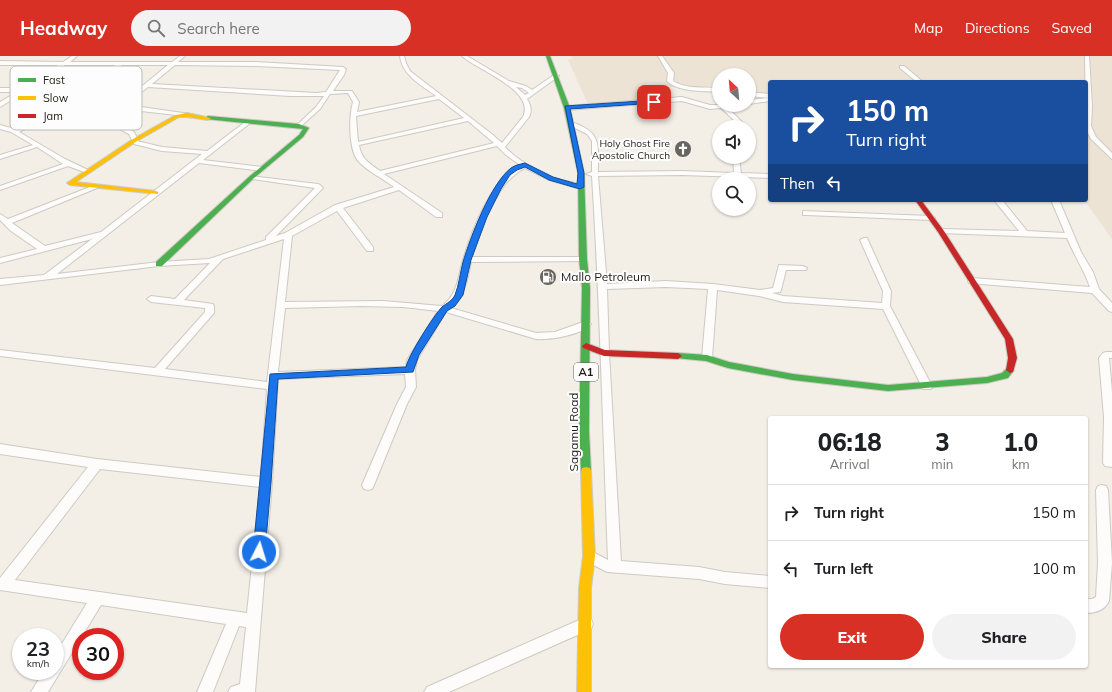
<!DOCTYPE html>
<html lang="en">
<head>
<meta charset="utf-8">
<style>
  body { margin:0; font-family:Mulish,sans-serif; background:#f2f2f2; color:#202124; height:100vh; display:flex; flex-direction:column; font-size:15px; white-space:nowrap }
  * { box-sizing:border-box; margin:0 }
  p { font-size:13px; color:#757577 }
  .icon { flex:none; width:22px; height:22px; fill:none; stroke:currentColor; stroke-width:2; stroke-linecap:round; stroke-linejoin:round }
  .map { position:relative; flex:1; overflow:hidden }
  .sheet { position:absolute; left:768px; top:360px; width:320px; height:252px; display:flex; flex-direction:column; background:#fff; border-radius:4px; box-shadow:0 1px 3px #0004 }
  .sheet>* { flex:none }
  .hud { position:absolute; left:768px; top:24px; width:320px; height:122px; border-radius:4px; box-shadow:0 1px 3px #0004; background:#1a4fa0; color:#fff; overflow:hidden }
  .needle { width:26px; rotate:334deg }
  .tools { position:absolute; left:712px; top:12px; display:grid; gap:8px }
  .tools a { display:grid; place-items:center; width:44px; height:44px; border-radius:50%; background:#fff; box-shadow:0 1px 3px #0004; font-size:20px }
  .speed { position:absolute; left:12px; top:572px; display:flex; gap:8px; font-size:20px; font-weight:700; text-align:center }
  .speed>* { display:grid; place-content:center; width:52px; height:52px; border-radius:50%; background:#fff; box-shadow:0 1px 3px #0004; line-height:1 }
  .speed small { font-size:10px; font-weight:400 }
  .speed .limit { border:6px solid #d22; background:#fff; color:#111 }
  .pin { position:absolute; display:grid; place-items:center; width:34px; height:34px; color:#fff; margin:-17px; border-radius:8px; box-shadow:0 2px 6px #0006 }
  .me { position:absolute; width:44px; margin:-22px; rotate:5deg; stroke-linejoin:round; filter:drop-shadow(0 0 3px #0008) }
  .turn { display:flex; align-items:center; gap:14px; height:84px; padding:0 12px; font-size:18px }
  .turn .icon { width:52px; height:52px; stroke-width:2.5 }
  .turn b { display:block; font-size:28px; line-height:34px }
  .then { display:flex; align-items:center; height:38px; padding:0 12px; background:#0003; gap:8px; font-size:15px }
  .eta { display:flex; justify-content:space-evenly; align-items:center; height:68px; text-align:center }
  .eta b { font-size:24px; font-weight:800; line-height:28px }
  .cta { display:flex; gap:8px; margin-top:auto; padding:8px 12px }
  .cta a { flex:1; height:46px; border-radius:24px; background:#d93025; color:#fff; font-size:16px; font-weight:800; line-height:46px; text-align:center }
  .cta a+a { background:#f2f2f2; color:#202124 }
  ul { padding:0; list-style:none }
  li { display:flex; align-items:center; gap:12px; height:56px; padding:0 12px; border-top:1px solid #e0e0e0 }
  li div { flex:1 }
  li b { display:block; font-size:15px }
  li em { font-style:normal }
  header { display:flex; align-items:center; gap:24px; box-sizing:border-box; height:56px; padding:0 20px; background:#d93025; color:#fff }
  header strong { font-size:19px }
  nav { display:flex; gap:22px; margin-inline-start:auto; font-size:14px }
  .search { width:280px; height:36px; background:#f2f2f2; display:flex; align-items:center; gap:10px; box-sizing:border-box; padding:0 14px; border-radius:22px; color:#757577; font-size:15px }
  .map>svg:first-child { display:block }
  .built { fill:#ede3d4 }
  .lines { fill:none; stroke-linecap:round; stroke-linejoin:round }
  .street-casing { stroke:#cdcac3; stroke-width:2 }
  .fast-casing { stroke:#cdcac3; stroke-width:2 }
  .slow-casing { stroke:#cdcac3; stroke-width:2 }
  .jam-casing { stroke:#cdcac3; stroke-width:2 }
  .street { fill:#fdfcfb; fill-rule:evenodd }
  .fast { fill:#4caf50; fill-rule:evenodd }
  .slow { fill:#ffc107; fill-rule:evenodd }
  .jam { fill:#c62828; fill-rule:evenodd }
  .route { fill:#1a73e8; stroke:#114b97 }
  .labels { text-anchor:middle; stroke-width:4; stroke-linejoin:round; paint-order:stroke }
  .far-poi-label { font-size:10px; fill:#1f1c17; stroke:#fdfdfd; text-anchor:end }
  .shield { fill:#fdfdfd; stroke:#62605c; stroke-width:1 }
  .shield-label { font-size:11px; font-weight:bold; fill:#1f1c17 }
  .poi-label { font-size:12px; fill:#1f1c17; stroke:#fdfdfd; text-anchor:start }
  .street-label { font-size:12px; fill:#1f1c17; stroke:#fdfdfd }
  .key { fill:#fdfdfd; stroke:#babab8; stroke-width:1 }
  .key-label { font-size:11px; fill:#1f1c17 }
</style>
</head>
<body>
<header>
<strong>Headway</strong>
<div class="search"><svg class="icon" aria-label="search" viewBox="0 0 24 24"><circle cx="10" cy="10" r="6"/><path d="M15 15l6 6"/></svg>Search here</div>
<nav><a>Map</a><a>Directions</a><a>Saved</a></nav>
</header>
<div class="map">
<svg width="1112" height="636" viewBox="0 0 1112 636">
  <rect width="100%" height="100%" fill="#f3eee6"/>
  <path class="built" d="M570 0H1112V183L1084 144H1086V26H770V42L749 40V19H719V36L646 28 655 42 588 48 568 4 573 2Z"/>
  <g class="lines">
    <g class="street-casing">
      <path id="street" d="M72 0H77L70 6H172L180 0H185L178 6H256L343 11 346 13 344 19 333 35H352L359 46 357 56 436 40C421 29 402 19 400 0H404L406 7 410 15 493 79 502 87 523 61C536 34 477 14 462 0H467L509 25 526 30 532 34 554 19 559 20 527 43C531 49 532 55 529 61L505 91C517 104 537 115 553 122 563 125 576 125 584 131L580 133 549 124 525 112C496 126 481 172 472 201H583L587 203 583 205 471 206C468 223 464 240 451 252L536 277 555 276 586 265 591 268C582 279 550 284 536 283L446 256 417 304 415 314 416 331 407 348 374 429 372 433 368 434 364 433 362 429 397 348 406 331 405 318 278 323 272 427 255 636H228L231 631 240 628 246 571 239 570 213 636H197L226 568 101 549 48 636H31L44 615H55V599L87 547 0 534V522L88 411 0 398V388L97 403 261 421 267 333 0 300V294L155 312 205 256V252L151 246 147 243 151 240 175 243 210 207 159 210 0 229V223L44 219 92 183 0 207V202L37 193 11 175 0 164V158L8 163 95 129 97 130V132L12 167 45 190 101 176 202 98 162 95 134 88 129 78 103 64V62L168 9H122L42 64 19 76 65 103 88 114V116H84L68 110 0 134V130L63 108 37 91 0 103V99L33 89 11 76 0 73V69L15 73 38 62 76 36 26 35 0 51V46L17 36H0V32H22L58 9H0V5L63 6ZM65 9H115L81 32 31 31ZM175 9 256 10 340 14 326 36 316 37 152 28ZM148 31 290 40H324L316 51 297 69 296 70 299 72 320 53 330 38 348 37 353 46C349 60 348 95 359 106 366 114 385 124 394 131L335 149 285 177 276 180 323 132 320 129 318 128 250 120V122L252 123 315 132 266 181V184L209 203 159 206 57 218 199 107 262 115 265 113 262 111 203 104 249 68V66H245L207 95 162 91 141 86H139L134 76 109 63 119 55H141L185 60V58L183 57 141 51H123ZM516 31 522 32 529 37 525 39ZM439 43 464 62 358 86 356 60ZM468 65 494 87 380 115C369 107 361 103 359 89ZM497 90 506 99 520 109C491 123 472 174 463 204 458 221 458 238 442 250L383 245 285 246 292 180 337 155 367 195H373V191L343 152 399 134 436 161H442V157L384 118ZM284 183 267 326 165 313 214 257V250L213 248 184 244 223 203ZM362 250 403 251 438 255 407 304 406 311 278 316 285 252ZM100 413 260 431 247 557 15 524Z
        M658 0H662L674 17 673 25C685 33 704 31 719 32V36C705 35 677 36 667 25L668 17Z
        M1085 0H1089L1092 50 1091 70 1096 81 1112 97V103L1091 83 1086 73Z
        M900 10H904L923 26H917L900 12Z
        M749 36 770 38V42L749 40Z
        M682 41 710 49H732L727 51 747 71H741L721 52 710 53 682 45 567 54 564 52 567 50Z
        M768 42 770 43V45L749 48V44Z
        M571 66C602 76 598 88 598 116L682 115 734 117 733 101H739L741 117 770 118V122L682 119 598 120 607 228 666 225 713 228 760 234 773 232 779 209 803 210 807 212 806 214H786L781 234 780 236 772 237 783 240 882 247 883 235 860 184 864 182H867L891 235 890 250 932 330 931 333H923L883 253 783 246 759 240 717 234 712 302 707 305 702 302 708 233 666 231 607 233 609 297 621 505 699 511 725 516 770 520V532L725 528 699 523 607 516 584 504 583 500 584 496 589 494 608 504C603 376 600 248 592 120L586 118 592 116V85L587 78 569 69 568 68Z
        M994 144H1002L1027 175 1065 177 1051 144H1059L1081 196 1093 216 1099 233 1112 247V256L1109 255 1092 237 969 227 968 225 972 222 1090 231C1084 214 1074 199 1067 182L941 177 937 175 941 173 1019 175Z
        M803 155 931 160 935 162 931 164 806 159H803Z
        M1106 296H1112V302H1109L1112 336V411L1105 410 1103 407 1104 361 1099 302 1103 297Z
        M1102 429 1106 430 1108 434 1112 507 1109 545C1105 554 1095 557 1086 557V543H1092L1096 541 1098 507 1096 434 1098 430Z
        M586 561 591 563 593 568 591 573 449 636H424L427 631Z"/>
    </g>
    <g class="fast-casing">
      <path id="fast" d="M546 0H550L570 52 584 117 587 203 590 232 589 375 591 415 590 418 586 419 582 418 581 415 579 375 582 232 579 203 578 117 564 52Z
        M208 60 299 68 309 72 303 81 254 122 162 210H156V206L250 120 299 79 303 73 206 63 205 62Z
        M678 297 707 299 729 306 793 318 888 329 987 321 1002 317 1007 312 1010 311 1014 314 1008 322 987 327 888 335 793 324 728 312 706 305 675 302 674 300 675 298Z"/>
    </g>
    <g class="slow-casing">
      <path id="slow" d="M187 57 211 62 208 64 187 61H179L137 85 76 126 156 135 158 136V138L70 129 67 127 133 83 176 59Z
        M586 411 590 412 591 415 595 500 591 532V636H577L579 532 583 500 581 415 582 412Z"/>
    </g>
    <g class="jam-casing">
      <path id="jam" d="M915 144H921L944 175 1013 283 1017 302 1013 316 1010 317 1006 314 1008 302 1005 283 938 176Z
        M586 287 605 294 678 297 682 300 678 303 604 300 583 292 582 290Z"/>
    </g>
    <use href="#street" class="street"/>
    <use href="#fast" class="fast"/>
    <use href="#slow" class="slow"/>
    <use href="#jam" class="jam"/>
  </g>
  <path class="route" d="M656 44V47H654L570 53 584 117V131L580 133 549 124 525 111 517 114 510 119 501 133 487 161 471 204 463 239 455 250 447 255 419 299 413 316 278 323 271 427 265 496 263 500 259 501 255 500 253 496 270 318 406 311C408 300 434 259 442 251 447 247 452 245 455 239 459 229 460 217 463 206 470 182 491 127 511 112 515 109 521 108 525 107L553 121 577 128 578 117 565 50Z"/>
  <defs>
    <g id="church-disc" transform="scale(0.9)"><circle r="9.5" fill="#69665f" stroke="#fdfdfd"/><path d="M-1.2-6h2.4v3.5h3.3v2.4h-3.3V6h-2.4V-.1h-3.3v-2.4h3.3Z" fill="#fff"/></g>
    <g id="fuel-disc" transform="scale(0.9)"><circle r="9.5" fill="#69665f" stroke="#fdfdfd"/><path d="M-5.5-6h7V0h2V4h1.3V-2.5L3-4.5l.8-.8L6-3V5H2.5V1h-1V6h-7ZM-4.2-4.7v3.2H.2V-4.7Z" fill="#fff"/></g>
  </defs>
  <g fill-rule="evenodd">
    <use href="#church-disc" x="683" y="93"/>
    <use href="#fuel-disc" x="548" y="221"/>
  </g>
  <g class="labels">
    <g class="far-poi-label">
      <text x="670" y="91">Holy Ghost Fire<tspan x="670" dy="12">Apostolic Church</tspan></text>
    </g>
    <rect class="shield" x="574" y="307" width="24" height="18" rx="3"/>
    <g class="shield-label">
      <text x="586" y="320">A1</text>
    </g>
    <g class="poi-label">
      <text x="561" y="225">Mallo Petroleum</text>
    </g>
    <g class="street-label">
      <text transform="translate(574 376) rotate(-90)" y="4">Sagamu Road</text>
    </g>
  </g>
  <rect x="10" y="10" width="132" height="64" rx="6" class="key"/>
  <rect x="18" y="22" width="18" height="4" fill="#4caf50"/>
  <rect x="18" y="40" width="18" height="4" fill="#ffc107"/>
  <rect x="18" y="58" width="18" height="4" fill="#c62828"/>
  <g class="key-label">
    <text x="43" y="28">Fast</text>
    <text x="43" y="46">Slow</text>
    <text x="43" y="64">Jam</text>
  </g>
</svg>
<div class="tools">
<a><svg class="needle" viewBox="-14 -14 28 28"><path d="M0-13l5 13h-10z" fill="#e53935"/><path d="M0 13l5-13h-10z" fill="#757577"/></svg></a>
<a><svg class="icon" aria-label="sound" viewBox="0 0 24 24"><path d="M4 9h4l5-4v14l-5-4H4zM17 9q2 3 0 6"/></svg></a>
<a><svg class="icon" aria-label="search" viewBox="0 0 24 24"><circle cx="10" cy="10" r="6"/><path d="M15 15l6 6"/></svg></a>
</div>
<div class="speed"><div>23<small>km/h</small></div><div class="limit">30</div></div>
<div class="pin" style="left:654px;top:46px;background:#d93025"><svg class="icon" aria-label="arrive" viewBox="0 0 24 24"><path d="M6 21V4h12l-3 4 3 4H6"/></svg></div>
<svg class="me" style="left:259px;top:496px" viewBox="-20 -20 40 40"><circle r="17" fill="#1a73e8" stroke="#fff" stroke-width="3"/><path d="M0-11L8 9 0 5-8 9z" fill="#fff"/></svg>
<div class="hud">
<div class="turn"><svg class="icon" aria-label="right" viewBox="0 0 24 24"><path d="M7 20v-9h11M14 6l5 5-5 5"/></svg><div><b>150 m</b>Turn right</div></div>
<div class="then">Then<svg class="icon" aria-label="left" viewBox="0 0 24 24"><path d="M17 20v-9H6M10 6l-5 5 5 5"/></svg></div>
</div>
<section class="sheet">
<div class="eta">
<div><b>06:18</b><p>Arrival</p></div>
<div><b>3</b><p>min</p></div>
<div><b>1.0</b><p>km</p></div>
</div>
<ul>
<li><svg class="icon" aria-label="right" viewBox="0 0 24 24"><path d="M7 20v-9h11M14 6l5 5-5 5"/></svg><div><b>Turn right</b></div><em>150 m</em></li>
<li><svg class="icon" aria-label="left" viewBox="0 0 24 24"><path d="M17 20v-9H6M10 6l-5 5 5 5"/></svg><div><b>Turn left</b></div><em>100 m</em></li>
</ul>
<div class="cta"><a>Exit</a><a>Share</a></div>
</section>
</div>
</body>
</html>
